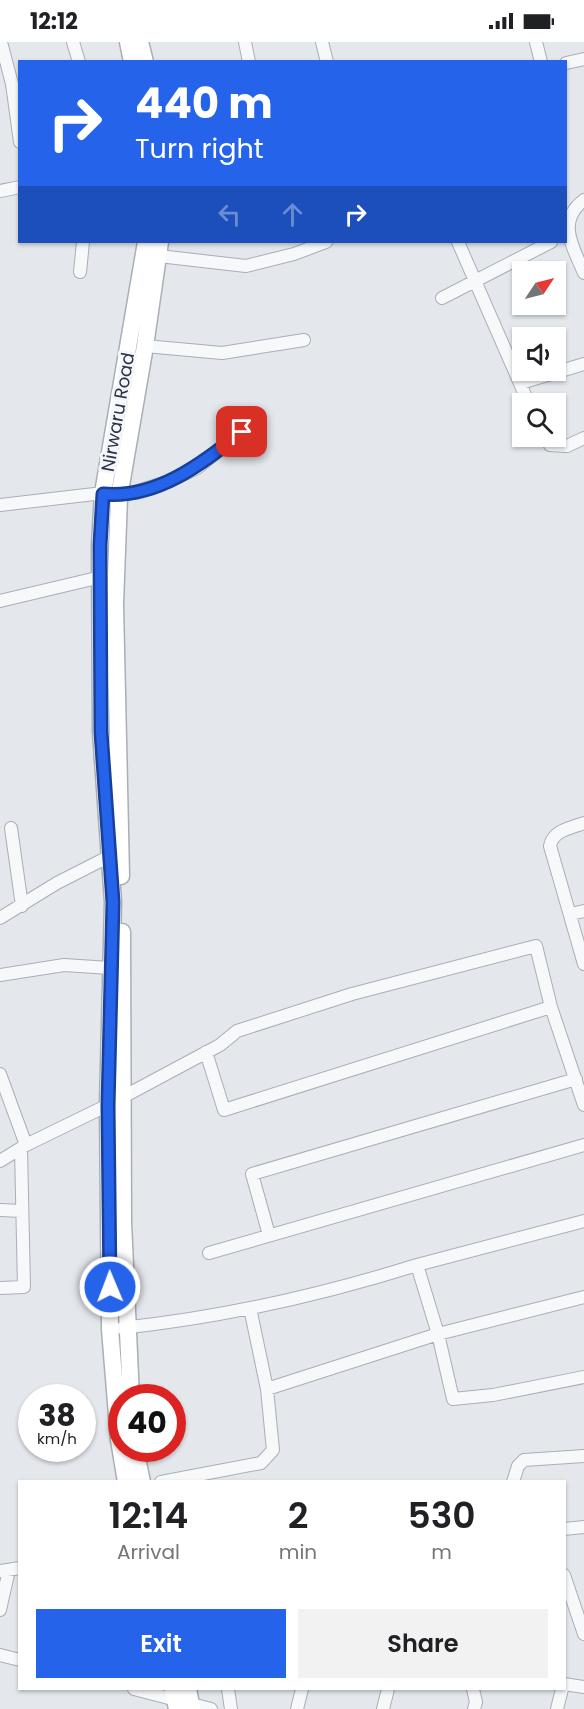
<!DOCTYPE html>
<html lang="en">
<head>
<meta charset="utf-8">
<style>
  body { margin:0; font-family:Poppins,sans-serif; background:#f2f2f2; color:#202124; height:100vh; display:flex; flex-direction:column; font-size:22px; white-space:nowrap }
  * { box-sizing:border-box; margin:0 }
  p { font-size:20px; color:#757577 }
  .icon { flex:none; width:33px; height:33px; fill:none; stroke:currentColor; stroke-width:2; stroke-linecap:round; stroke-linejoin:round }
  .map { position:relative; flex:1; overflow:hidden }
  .panel { position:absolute; left:18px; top:1438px; width:548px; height:210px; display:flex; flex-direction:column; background:#fff; border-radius:0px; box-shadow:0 2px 4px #0004 }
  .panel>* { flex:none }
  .guide { position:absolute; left:18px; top:18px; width:549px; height:183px; border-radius:0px; box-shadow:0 2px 4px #0004; background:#2563eb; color:#fff; overflow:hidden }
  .needle { width:39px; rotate:55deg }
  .buttons { position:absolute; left:512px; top:219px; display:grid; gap:12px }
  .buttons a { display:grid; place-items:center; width:54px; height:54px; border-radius:0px; background:#fff; box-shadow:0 2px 4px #0004; font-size:30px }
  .speed { position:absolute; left:18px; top:1342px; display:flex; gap:12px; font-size:30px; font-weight:700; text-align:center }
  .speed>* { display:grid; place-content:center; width:78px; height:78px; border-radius:50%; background:#fff; box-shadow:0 2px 4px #0004; line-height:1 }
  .speed small { font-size:15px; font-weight:400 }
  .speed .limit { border:9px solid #d22; background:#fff; color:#111 }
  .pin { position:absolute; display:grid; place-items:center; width:51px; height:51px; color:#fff; margin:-26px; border-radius:12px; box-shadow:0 3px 9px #0006 }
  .me { position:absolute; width:66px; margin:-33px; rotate:359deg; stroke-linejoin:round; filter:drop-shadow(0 0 4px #0008) }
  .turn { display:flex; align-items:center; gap:21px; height:126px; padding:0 18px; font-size:27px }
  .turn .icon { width:78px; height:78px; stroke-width:2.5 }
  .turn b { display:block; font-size:42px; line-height:51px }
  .lanes { display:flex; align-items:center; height:57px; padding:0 18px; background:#0003; justify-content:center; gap:30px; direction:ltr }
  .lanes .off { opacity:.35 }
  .eta { display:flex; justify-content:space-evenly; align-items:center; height:102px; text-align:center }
  .eta b { font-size:36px; font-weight:600; line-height:42px }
  .action { display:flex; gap:12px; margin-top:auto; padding:12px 18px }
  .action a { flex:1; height:69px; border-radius:0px; background:#2563eb; color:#fff; font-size:24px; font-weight:600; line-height:69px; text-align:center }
  .action a+a { background:#f2f2f2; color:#202124 }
  .status { display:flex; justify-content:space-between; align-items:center; height:42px; padding:0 30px; background:#fff; direction:ltr }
  .status svg { height:16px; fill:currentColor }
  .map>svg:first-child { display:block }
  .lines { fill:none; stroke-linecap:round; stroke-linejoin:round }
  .street-casing { stroke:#a9aeb7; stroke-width:14 }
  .secondary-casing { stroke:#a9aeb7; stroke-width:19 }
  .street { stroke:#f7f8fa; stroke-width:12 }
  .secondary { stroke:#fff; stroke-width:16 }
  .route-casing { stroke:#184099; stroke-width:15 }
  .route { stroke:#2563eb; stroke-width:10 }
  .labels { text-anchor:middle; stroke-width:6; stroke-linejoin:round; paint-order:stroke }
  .street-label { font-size:18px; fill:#2b3445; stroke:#f4f6f9 }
</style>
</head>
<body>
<div class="status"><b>12:12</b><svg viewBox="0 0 49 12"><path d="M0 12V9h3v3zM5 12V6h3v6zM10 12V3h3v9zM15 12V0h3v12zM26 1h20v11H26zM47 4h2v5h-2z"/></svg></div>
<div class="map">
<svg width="584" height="1667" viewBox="0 0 584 1667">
  <rect width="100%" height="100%" fill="#e4e7ec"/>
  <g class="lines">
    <g class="street-casing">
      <path id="street" d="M1 0 12 42 20 100
        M73 0 79 20
        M245 0 249 20
        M322 0 327 20
        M536 0 541 20
        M566 21 584 17
        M0 149 20 145
        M584 158C556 179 573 205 584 231
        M458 200 529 362
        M159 214 246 224 294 212 326 200
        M80 230 83 200
        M442 256 551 200
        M145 304 222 311 304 298
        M521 341 584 322
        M545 394 550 403 567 404 584 396
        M119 455 170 439 197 426 242 390
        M0 463 103 451
        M0 559 101 535
        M584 781C571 786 553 788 550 804L584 922
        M11 786 22 864
        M570 872 584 869
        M0 876 57 841 110 814
        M0 933 64 923 110 926
        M206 1010 224 1068 551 965
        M0 1032 26 1103
        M0 1119 26 1103 108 1063 220 1003 237 989 352 952 536 904 551 965 584 1063
        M0 1168 22 1169
        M584 1179 417 1223 438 1292 584 1255
        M269 1193 252 1132 576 1037
        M209 1211 584 1103
        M0 1246 24 1245 21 1106
        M122 1286C225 1275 318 1254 417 1223
        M267 1347 438 1292 453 1357 493 1353 584 1335
        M161 1440 261 1421 273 1408 267 1347 250 1266
        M513 1440 518 1424 524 1418 584 1414
        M564 1487 584 1485
        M0 1529 20 1526
        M564 1533 584 1592
        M0 1568 9 1528
        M0 1613 20 1618
        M564 1642 584 1645
        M134 1647 211 1667
        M228 1647 231 1667
        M473 1647 476 1660 474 1667
        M297 1667 302 1647
        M383 1667 388 1647
        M557 1667 562 1647"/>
    </g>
    <g class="secondary-casing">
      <path id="secondary" d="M128 0 132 20
        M140 0 145 20
        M121 834 115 562 119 455 145 304 160 200
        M122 890 123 1180 131 1356
        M135 1407 142 1440
        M126 1440 119 1398 110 1287 108 1063 113 860 101 690 100 503 103 451 146 200
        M173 1647 177 1667
        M188 1647 192 1667"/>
    </g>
    <use href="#street" class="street"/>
    <use href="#secondary" class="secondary"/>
  </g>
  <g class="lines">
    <g class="route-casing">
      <path id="route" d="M110 1245 108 1064 113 860 101 690 100 503 103 452C157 457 201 422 242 390"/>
    </g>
    <use href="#route" class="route"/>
  </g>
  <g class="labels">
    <g class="street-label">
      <text transform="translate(118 370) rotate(-80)" y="6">Nirwaru Road</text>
    </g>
  </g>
</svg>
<div class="buttons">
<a><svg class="needle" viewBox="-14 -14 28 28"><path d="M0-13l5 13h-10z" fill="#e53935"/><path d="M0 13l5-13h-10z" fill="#757577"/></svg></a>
<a><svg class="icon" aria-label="sound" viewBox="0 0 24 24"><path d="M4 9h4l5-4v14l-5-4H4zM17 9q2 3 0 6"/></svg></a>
<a><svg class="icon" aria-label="search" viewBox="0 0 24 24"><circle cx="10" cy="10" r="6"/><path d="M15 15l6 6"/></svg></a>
</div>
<div class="speed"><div>38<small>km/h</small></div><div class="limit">40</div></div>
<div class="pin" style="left:242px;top:390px;background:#d93025"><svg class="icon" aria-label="arrive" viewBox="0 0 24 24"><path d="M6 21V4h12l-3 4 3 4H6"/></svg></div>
<svg class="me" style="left:110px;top:1245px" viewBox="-20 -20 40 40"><circle r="17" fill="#2563eb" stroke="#fff" stroke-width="3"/><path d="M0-11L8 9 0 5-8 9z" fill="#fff"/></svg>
<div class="guide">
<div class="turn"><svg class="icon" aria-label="right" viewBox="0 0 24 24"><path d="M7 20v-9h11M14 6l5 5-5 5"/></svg><div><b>440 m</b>Turn right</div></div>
<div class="lanes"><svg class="icon off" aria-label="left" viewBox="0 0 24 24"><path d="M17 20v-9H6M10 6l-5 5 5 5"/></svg><svg class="icon off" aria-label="ahead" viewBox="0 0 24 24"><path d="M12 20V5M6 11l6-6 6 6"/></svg><svg class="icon" aria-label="right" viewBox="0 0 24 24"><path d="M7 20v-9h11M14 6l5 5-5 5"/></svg></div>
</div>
<section class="panel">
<div class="eta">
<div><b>12:14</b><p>Arrival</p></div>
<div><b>2</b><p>min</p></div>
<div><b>530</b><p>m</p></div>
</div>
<div class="action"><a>Exit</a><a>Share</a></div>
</section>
</div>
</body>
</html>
